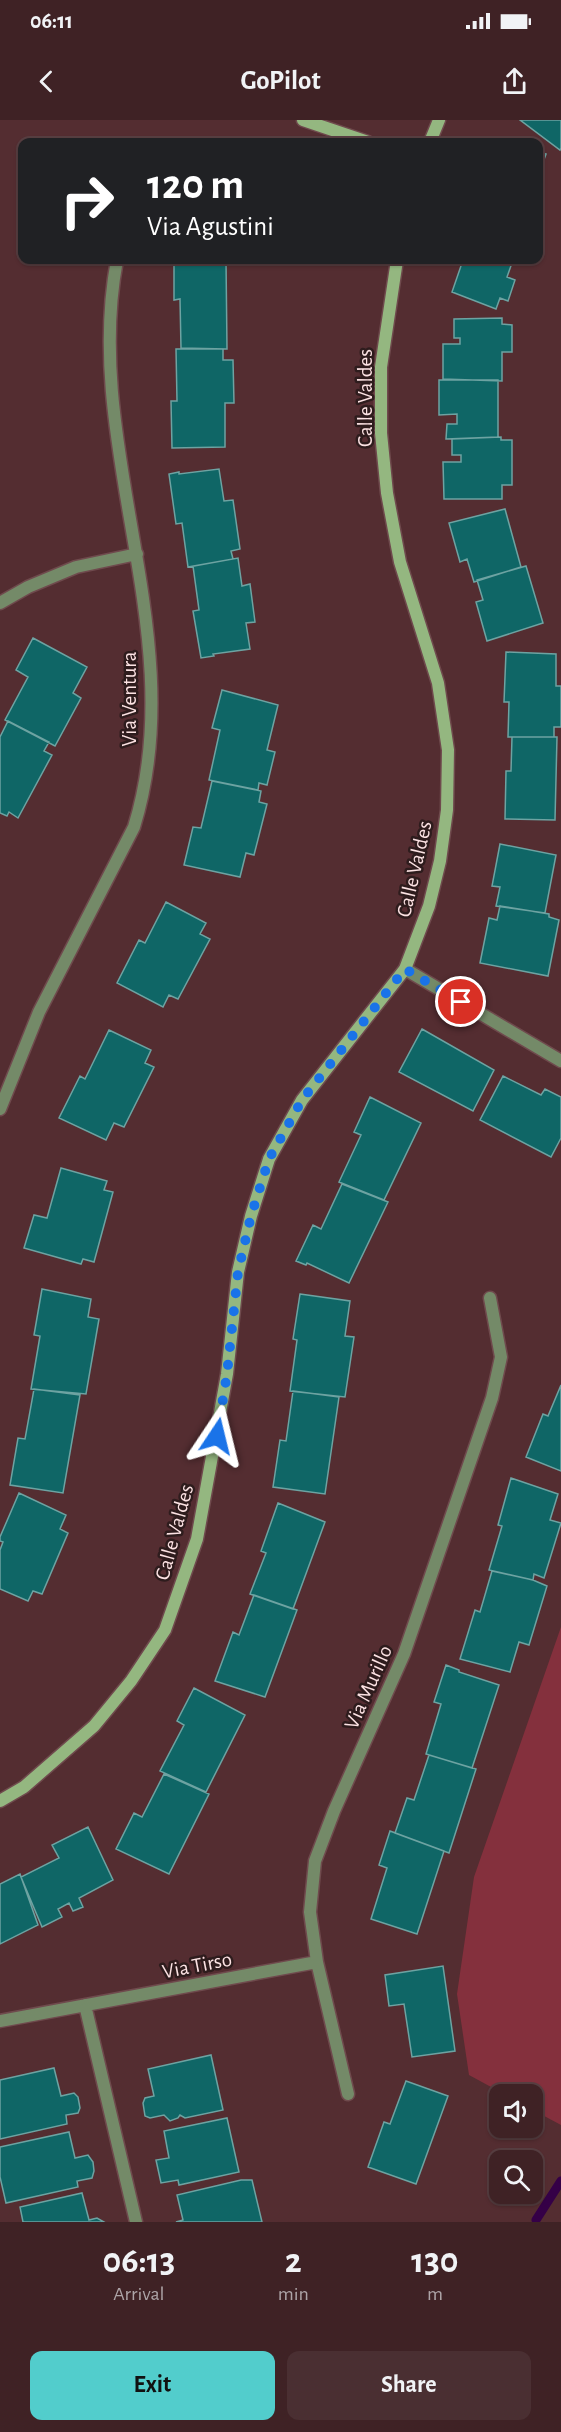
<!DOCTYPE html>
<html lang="en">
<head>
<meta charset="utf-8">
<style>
  body { margin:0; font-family:"Alegreya Sans",sans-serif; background:#4a2f32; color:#f1f3f6; height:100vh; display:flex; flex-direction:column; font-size:22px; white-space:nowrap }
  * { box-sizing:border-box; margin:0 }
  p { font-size:20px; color:#ada4a7 }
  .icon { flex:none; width:33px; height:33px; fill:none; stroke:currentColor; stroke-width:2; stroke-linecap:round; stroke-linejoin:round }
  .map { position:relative; height:2102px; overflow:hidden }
  .sheet { display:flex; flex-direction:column; background:#3f2225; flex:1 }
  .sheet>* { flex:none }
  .hud { position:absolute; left:18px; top:18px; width:525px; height:126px; border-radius:12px; box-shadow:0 2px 4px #0004,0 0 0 2px #583f42; background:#202124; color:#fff; overflow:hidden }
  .fabs { position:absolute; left:489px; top:1964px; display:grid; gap:12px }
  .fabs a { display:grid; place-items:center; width:54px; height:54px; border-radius:12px; background:#3f2225; box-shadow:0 2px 4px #0004,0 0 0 2px #583f42; font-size:30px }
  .pin { position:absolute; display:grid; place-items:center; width:51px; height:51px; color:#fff; margin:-26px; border:3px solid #fff; border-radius:50%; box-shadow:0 2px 6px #0007 }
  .me { position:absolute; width:66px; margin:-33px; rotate:10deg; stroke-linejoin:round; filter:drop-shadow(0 0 4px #0008) }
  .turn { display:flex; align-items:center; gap:21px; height:126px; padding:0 30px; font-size:27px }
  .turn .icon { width:78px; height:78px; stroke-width:2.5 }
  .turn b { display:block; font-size:42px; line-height:51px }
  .eta { display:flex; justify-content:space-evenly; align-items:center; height:102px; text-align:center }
  .eta b { font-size:36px; font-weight:700; line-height:42px }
  .primary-button { display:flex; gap:12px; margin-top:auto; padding:12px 30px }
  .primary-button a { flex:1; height:69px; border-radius:12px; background:#52cdcc; color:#111; font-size:24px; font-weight:700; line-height:69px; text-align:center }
  .primary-button a+a { background:#4a2f32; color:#f1f3f6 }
  .status { display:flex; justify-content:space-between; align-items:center; height:42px; padding:0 30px; background:#3f2225; direction:ltr }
  .status svg { height:16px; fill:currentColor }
  header { display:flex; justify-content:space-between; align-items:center; height:78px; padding:0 30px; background:#3f2225; font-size:27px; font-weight:700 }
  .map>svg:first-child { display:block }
  .green { fill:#84303d }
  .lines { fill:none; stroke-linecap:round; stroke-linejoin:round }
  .stream { stroke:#350047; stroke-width:9 }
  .building { fill:#0f6666; stroke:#6da3a2; stroke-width:1.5 }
  .street-casing { stroke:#6f4a4d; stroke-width:15 }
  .secondary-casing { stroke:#6f4a4d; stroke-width:15 }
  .street { stroke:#748a68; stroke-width:12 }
  .secondary { stroke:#94b780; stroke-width:12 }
  .route { stroke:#1a73e8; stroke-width:10; stroke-dasharray:0 18 }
  .labels { text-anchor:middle; stroke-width:5; stroke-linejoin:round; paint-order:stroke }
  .street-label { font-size:21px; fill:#fce2e3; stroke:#2e1c1d }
</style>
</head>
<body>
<div class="status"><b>06:11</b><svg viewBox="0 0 49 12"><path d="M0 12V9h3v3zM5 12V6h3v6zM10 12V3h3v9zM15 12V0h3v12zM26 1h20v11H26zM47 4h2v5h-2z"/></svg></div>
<header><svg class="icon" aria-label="back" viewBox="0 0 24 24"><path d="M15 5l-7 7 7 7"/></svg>GoPilot<svg class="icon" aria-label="share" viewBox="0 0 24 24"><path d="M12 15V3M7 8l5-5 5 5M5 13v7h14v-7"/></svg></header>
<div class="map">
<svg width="561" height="2102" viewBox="0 0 561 2102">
  <rect width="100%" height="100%" fill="#542d31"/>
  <path class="green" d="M561 1507V2005L533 1990 532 1974H504L469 1955 457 1874 474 1757Z"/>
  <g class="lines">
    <path class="stream" d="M536 2100 561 2061"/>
  </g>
  <path class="building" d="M520 0H561V28L560 30Z
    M538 32 546 34 538 56Z
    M174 140H226L227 229 181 228 180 179 174 180Z
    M463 140H513L507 157 515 160 508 181 500 178 496 189 452 172Z
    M502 198V204L512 205V232H502V261L443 259V224H460V218H454V199Z
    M176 229H223V240H233L234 283H225V327L172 328 171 281H177Z
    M439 260H498V317L446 319 447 304H457V294L439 295Z
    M501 317V320H512V365H502V379H444L443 342H461V335H452V319Z
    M219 349 224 381 233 380 240 429 231 431 233 439 188 447 182 403 176 404 169 354 179 352V354Z
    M505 389 521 447 474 462 467 439 460 442 449 403Z
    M238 438 242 466 250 464 255 502 246 503 250 529 213 534 214 536 201 538 193 491 199 490 193 446Z
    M526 446 543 503 487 521 476 482 483 480 477 460Z
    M33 518 87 547 73 573 81 578 55 626 5 600 28 557 16 550Z
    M506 532 556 534V566H561V607H554V617H508L509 582H504Z
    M222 570 278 585 267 630 275 632 267 665 259 663 258 670 209 660 220 610 212 608Z
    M8 601 49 622 44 631 52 635 18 698 9 692 7 696 0 693V617Z
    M512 617H557L555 700 505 699 506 651H511Z
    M212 661 261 671 259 682 267 684 254 735 246 733 240 757 184 745 193 707 201 708Z
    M500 724 556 735 545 793 496 786 500 767 492 766Z
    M166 782 206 803 200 814 210 819 178 879 169 875 163 887 117 863 139 820 145 823Z
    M500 786 549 794V797L559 800 548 856 480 843 489 798 497 800Z
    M422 909 494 950 473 991 399 952Z
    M109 910 151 930 145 943 154 947 124 1007 114 1003 106 1020 59 998 80 956 85 959Z
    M503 956 541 975 545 969 561 977V1018L551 1037 480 1000Z
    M370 977 421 1003 384 1080 339 1062 361 1015 354 1012Z
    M61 1048 107 1061 104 1070 113 1072 94 1142 83 1139 81 1144 24 1128 34 1095 47 1098Z
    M342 1064 388 1082 349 1163 307 1143 306 1145 296 1141 313 1105 321 1109Z
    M42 1169 91 1179 88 1197 99 1199 86 1274 31 1269 40 1216 34 1215Z
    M300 1174 350 1181 345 1216 354 1217 345 1277 290 1271 297 1220 293 1219Z
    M561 1265V1351L526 1337 543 1294 548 1296Z
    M34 1269 80 1275 63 1373 10 1365 18 1318 25 1319Z
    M293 1271 339 1277 325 1374 273 1367 280 1320 286 1321Z
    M511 1358 558 1374 550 1400 561 1403 544 1458 534 1454 533 1460 489 1450 502 1406 498 1405Z
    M19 1373 66 1395 60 1409 68 1413 42 1474 33 1471 28 1481 0 1469V1430L3 1422 0 1421V1417Z
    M278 1383 325 1402 293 1489 250 1474 266 1433 261 1431Z
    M492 1451 533 1460 547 1466 529 1525 519 1522 510 1552 460 1539 475 1490 480 1492Z
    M254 1475 297 1490 265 1577 215 1561 233 1512 239 1515Z
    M446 1545 459 1550V1552L499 1565 472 1648 426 1634 441 1584 434 1582Z
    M194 1568 245 1595 206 1672 160 1651 184 1605 177 1601Z
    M429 1635 476 1649 449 1733 395 1713 407 1678 414 1680Z
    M164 1654 209 1674 169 1754 116 1729 134 1693 142 1697Z
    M88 1707 113 1760 79 1778 83 1787 73 1791 69 1783 58 1789 62 1797 42 1807 21 1757 59 1738 52 1725Z
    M390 1711 444 1731 417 1814 371 1799 387 1748 379 1745Z
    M20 1754 38 1805 0 1824V1764Z
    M443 1846 455 1931 412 1937 404 1884 389 1886 385 1855Z
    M211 1935 223 1990 185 1998 180 1995 178 1998 170 2001 164 1995 150 1998 145 1996 143 1983 145 1978 154 1976 148 1949Z
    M54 1948 61 1976 74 1973 78 1977 80 1988 78 1993 66 1995 67 2004 0 2019V1960Z
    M406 1961 448 1976 416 2064 368 2047 384 2002 390 2004Z
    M227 1998 239 2052 179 2065 178 2060 161 2063 156 2040 169 2038 164 2011Z
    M69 2012 75 2038 88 2035 93 2042 94 2051 92 2058 77 2061 78 2067 6 2083 0 2057V2027Z
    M241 2060H252L262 2102H176L183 2100 177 2075Z
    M82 2073 89 2100 97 2098 104 2102H23L20 2087Z"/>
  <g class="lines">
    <g class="street-casing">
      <path id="street" d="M0 483 28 467 76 447 137 434
        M405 849 561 941
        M0 989 39 892 134 707C193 517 81 328 117 140
        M85 1885 136 2102
        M0 1901 317 1842
        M348 1974 317 1842 310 1792 315 1741 334 1691 404 1534 492 1278 501 1237 490 1178"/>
    </g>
    <g class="secondary-casing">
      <path id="secondary" d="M303 0 368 22
        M430 22 439 0
        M0 1681 24 1667 94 1606 131 1561 165 1510 197 1419 227 1254 238 1152 251 1096 269 1039 302 980 405 849 429 786 440 741 447 690 448 630 438 563 400 442 387 373 381 313V247L397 140"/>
    </g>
    <use href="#street" class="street"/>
    <use href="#secondary" class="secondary"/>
  </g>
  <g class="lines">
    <path class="route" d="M217 1316 227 1254 238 1152 251 1096 269 1039 302 980 405 849 461 882"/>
  </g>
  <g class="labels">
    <g class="street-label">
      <text transform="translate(365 278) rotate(-90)" y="7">Calle Valdes</text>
      <text transform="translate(129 579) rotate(-90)" y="7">Via Ventura</text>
      <text transform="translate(414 749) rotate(-77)" y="7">Calle Valdes</text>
      <text transform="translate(174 1412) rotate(-75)" y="7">Calle Valdes</text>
      <text transform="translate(368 1567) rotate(-66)" y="7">Via Murillo</text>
      <text transform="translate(197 1845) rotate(-11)" y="7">Via Tirso</text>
    </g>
  </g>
</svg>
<div class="fabs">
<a><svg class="icon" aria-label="sound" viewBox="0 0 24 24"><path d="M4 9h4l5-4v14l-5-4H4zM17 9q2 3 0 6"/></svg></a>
<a><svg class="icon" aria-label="search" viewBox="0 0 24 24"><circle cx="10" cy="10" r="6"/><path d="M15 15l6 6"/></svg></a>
</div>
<div class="pin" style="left:461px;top:882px;background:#d93025"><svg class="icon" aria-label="arrive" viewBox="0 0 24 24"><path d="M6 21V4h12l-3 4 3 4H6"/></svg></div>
<svg class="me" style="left:217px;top:1316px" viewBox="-20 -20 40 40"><path d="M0-17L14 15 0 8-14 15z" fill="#1a73e8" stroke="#fff" stroke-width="4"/></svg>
<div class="hud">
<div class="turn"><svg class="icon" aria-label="right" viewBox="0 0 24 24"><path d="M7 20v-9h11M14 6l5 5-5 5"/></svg><div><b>120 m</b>Via Agustini</div></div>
</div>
</div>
<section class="sheet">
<div class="eta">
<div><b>06:13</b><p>Arrival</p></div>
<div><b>2</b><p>min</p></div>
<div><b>130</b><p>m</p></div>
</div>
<div class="primary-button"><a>Exit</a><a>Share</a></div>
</section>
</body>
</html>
